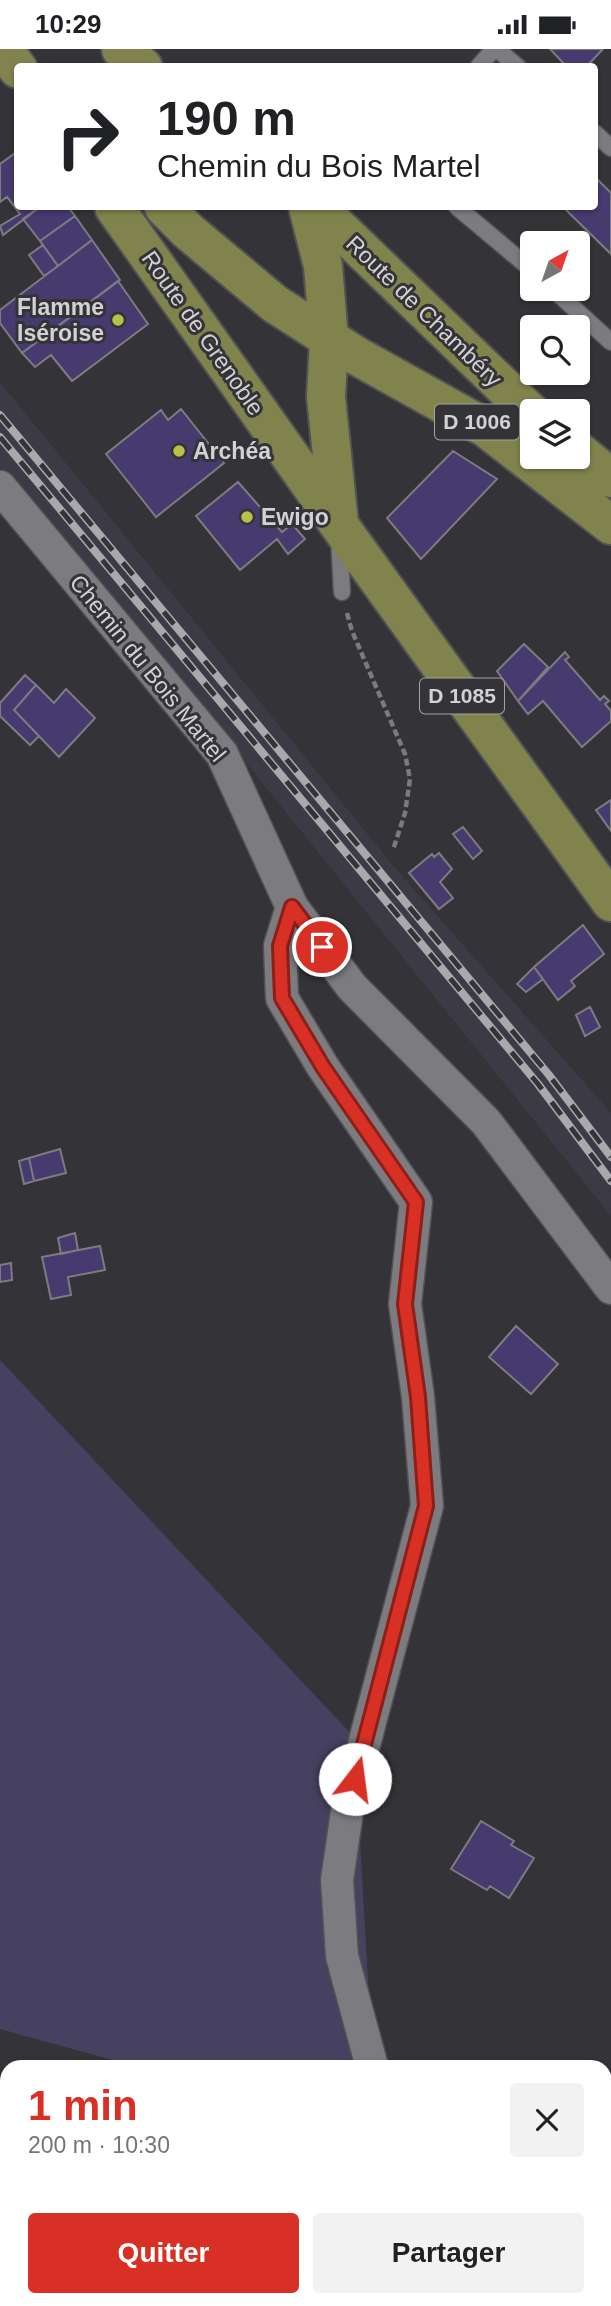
<!DOCTYPE html>
<html lang="fr">
<head>
<meta charset="utf-8">
<style>
  body { margin:0; font-family:Arial,sans-serif; background:#f2f2f2; color:#202124; height:100vh; display:flex; flex-direction:column; font-size:26px; white-space:nowrap }
  * { box-sizing:border-box; margin:0 }
  p { font-size:23px; color:#757577 }
  .icon { flex:none; width:38px; height:38px; fill:none; stroke:currentColor; stroke-width:2; stroke-linecap:round; stroke-linejoin:round }
  .map { position:relative; flex:1; overflow:hidden }
  .sheet { position:absolute; left:0px; top:2011px; width:612px; height:247px; display:flex; flex-direction:column; background:#fff; border-radius:21px 21px 0 0; box-shadow:0 2px 5px #0004 }
  .sheet>* { flex:none }
  .top-card { position:absolute; left:14px; top:14px; width:584px; height:147px; border-radius:7px; box-shadow:0 2px 5px #0004; background:#fff; color:#202124; overflow:hidden }
  .needle { width:46px; rotate:40deg }
  .buttons { position:absolute; left:520px; top:182px; display:grid; gap:14px }
  .buttons a { display:grid; place-items:center; width:70px; height:70px; border-radius:7px; background:#fff; box-shadow:0 2px 5px #0004; font-size:35px }
  .pin { position:absolute; display:grid; place-items:center; width:60px; height:60px; color:#fff; margin:-30px; border:4px solid #fff; border-radius:50%; box-shadow:0 2px 7px #0007 }
  .me { position:absolute; width:77px; margin:-38px; rotate:15deg; stroke-linejoin:round; filter:drop-shadow(0 0 5px #0008) }
  .turn { display:flex; align-items:center; gap:24px; height:147px; padding:0 28px; font-size:32px }
  .turn .icon { width:91px; height:91px; stroke-width:2.5 }
  .turn b { display:block; font-size:49px; line-height:60px }
  .round { display:grid; place-items:center; flex:none; width:74px; height:74px; border-radius:7px; background:#f2f2f2 }
  .head { display:flex; align-items:center; justify-content:space-between; height:119px; padding:0 28px }
  h1 { font-size:42px; font-weight:700; line-height:52px; color:#d93025 }
  .primary-button { display:flex; gap:14px; margin-top:auto; padding:14px 28px }
  .primary-button a { flex:1; height:80px; border-radius:7px; background:#d93025; color:#fff; font-size:28px; font-weight:700; line-height:80px; text-align:center }
  .primary-button a+a { background:#f2f2f2; color:#202124 }
  .status { display:flex; justify-content:space-between; align-items:center; height:49px; padding:0 35px; background:#fff; direction:ltr }
  .status svg { height:19px; fill:currentColor }
  .map>svg:first-child { display:block }
  .built { fill:#3c3a44 }
  .green { fill:#474161 }
  .building { fill:#463a6f; stroke:#7c7c80; stroke-width:2 }
  .lines { fill:none; stroke-linecap:round; stroke-linejoin:round }
  .service-casing { stroke:#525255; stroke-width:19 }
  .minor-casing { stroke:#525255; stroke-width:35 }
  .primary-casing { stroke:#525255; stroke-width:42 }
  .path { stroke:#7b7a7d; stroke-width:4.5; stroke-dasharray:7 3.5; stroke-linecap:butt }
  .service { stroke:#7c7b7f; stroke-width:16 }
  .minor { stroke:#7c7b7f; stroke-width:32 }
  .primary { stroke:#80834c; stroke-width:38 }
  .rail-casing { stroke:#a9a9ac; stroke-width:8 }
  .rail { stroke:#343337; stroke-width:5; stroke-dasharray:16; stroke-linecap:butt }
  .route-casing { stroke:#8d1f18; stroke-width:18 }
  .route { stroke:#d93025; stroke-width:12 }
  .poi-dot { fill:#b9c046; stroke:#343337; stroke-width:2.5 }
  .labels { text-anchor:middle; stroke-width:6; stroke-linejoin:round; paint-order:stroke }
  .shield { fill:#343337; stroke:#a3a2a5; stroke-width:2 }
  .shield-label { font-size:21px; font-weight:bold; fill:#d2d2d4 }
  .poi-label { font-size:23px; font-weight:bold; fill:#d2d2d4; stroke:#343337; text-anchor:start }
  .street-label { font-size:23px; fill:#d2d2d4; stroke:#343337 }
</style>
</head>
<body>
<div class="status"><b>10:29</b><svg viewBox="0 0 49 12"><path d="M0 12V9h3v3zM5 12V6h3v6zM10 12V3h3v9zM15 12V0h3v12zM26 1h20v11H26zM47 4h2v5h-2z"/></svg></div>
<div class="map">
<svg width="611" height="2257" viewBox="0 0 611 2257">
  <rect width="100%" height="100%" fill="#343337"/>
  <path class="built" d="M0 333 391 814 611 1064V1167L239 705 0 418Z"/>
  <path class="green" d="M0 1311 354 1688 373 2018H138L0 1980Z
    M304 2251H387L389 2257H308Z"/>
  <path class="building" d="M550 0H603L586 18H567Z
    M18 102V158H40L3 186 0 177 20 165 7 148 0 153V115Z
    M595 128 611 144V205L563 158H595Z
    M40 158H68L75 167 40 192 23 170Z
    M75 167 92 191 58 217 40 192Z
    M92 191 120 231 22 304 0 274V261Z
    M43 196 58 217 44 227 29 206Z
    M118 232 148 275 72 332 51 306 35 318 22 304Z
    M181 360 224 414 156 468 106 405 161 361 168 371Z
    M453 402 497 430 421 510 387 469Z
    M238 433 282 483 292 475 305 490 288 505 277 490 240 521 196 467Z
    M524 595 548 618 518 652 497 622Z
    M565 603 569 608 565 611 600 651 604 647 609 652 605 655 611 662V672L582 698 543 652 528 665 518 652Z
    M25 626 36 636 14 661 39 687 30 696 0 667V654Z
    M36 636 54 654 66 640 95 669 59 708 14 661Z
    M611 751V782L596 761Z
    M463 778 482 802 473 810 453 785Z
    M439 804 452 820 440 833 453 849 439 860 409 824 432 805 434 808Z
    M583 876 604 905 571 932 575 937 558 951 534 918Z
    M534 918 543 930 526 943 517 935Z
    M590 958 600 978 585 987 576 966Z
    M60 1100 66 1124 34 1132 29 1109Z
    M29 1109 34 1132 24 1135 19 1112Z
    M75 1184 78 1201 61 1205 58 1189Z
    M100 1197 105 1221 68 1228 71 1246 51 1250 42 1208Z
    M11 1214 12 1231 0 1233V1216Z
    M516 1277 558 1315 531 1345 489 1308Z
    M481 1772 514 1792 511 1796 534 1809 509 1849 490 1837 487 1841 451 1820Z"/>
  <g class="lines">
    <g class="service-casing">
      <path id="service" d="M497 0 518 18
        M478 18 494 0
        M595 84 611 99
        M457 158 532 221
        M553 240 611 293
        M339 489 342 543"/>
    </g>
    <g class="minor-casing">
      <path id="minor" d="M0 438 222 705 292 858 352 938 486 1073 611 1239
        M292 858 280 897 282 949 323 1018 416 1153 405 1255 418 1348 427 1457 348 1756 337 1831 342 1907 372 2018
        M241 2257 246 2250"/>
    </g>
    <g class="primary-casing">
      <path id="primary" d="M3 0 18 20
        M121 0 143 18
        M114 158 339 476 611 853
        M164 158 188 182 275 255 355 306 486 379 611 476
        M308 158 323 217 329 290 326 348 339 474
        M317 158 532 365
        M578 402 611 429"/>
    </g>
    <path class="path" d="M347 564 352 582 405 705 410 730 405 764 393 801"/>
    <use href="#service" class="service"/>
    <use href="#minor" class="minor"/>
    <use href="#primary" class="primary"/>
    <g class="rail-casing">
      <path id="rail" d="M0 366 549 1026 611 1108
        M0 388 538 1035 611 1132"/>
    </g>
    <use href="#rail" class="rail"/>
  </g>
  <g class="lines">
    <g class="route-casing">
      <path id="route" d="M322 898 292 858 280 897 282 949 323 1018 416 1153 405 1255 418 1348 426 1457 355 1730"/>
    </g>
    <use href="#route" class="route"/>
  </g>
  <g class="poi-dot">
    <circle cx="118" cy="271" r="7"/>
    <circle cx="179" cy="402" r="7"/>
    <circle cx="247" cy="468" r="7"/>
  </g>
  <g class="labels">
    <g class="shield">
      <rect x="435" y="355.5" width="84" height="35" rx="5"/>
      <rect x="420" y="629.5" width="84" height="35" rx="5"/>
    </g>
    <g class="shield-label">
      <text x="477" y="380">D 1006</text>
      <text x="462" y="654">D 1085</text>
    </g>
    <g class="poi-label">
      <text x="104" y="266" text-anchor="end">Flamme<tspan x="104" dy="26">Iséroise</tspan></text>
      <text x="193" y="410">Archéa</text>
      <text x="261" y="476">Ewigo</text>
    </g>
    <g class="street-label">
      <text transform="translate(424 262) rotate(44)" y="8">Route de Chambéry</text>
      <text transform="translate(203 284) rotate(55)" y="8">Route de Grenoble</text>
      <text transform="translate(148 619) rotate(51)" y="8">Chemin du Bois Martel</text>
    </g>
  </g>
</svg>
<div class="buttons">
<a><svg class="needle" viewBox="-14 -14 28 28"><path d="M0-13l5 13h-10z" fill="#e53935"/><path d="M0 13l5-13h-10z" fill="#757577"/></svg></a>
<a><svg class="icon" aria-label="search" viewBox="0 0 24 24"><circle cx="10" cy="10" r="6"/><path d="M15 15l6 6"/></svg></a>
<a><svg class="icon" aria-label="layers" viewBox="0 0 24 24"><path d="M12 4l9 5-9 5-9-5zM3 14l9 5 9-5"/></svg></a>
</div>
<div class="pin" style="left:322px;top:898px;background:#d93025"><svg class="icon" aria-label="arrive" viewBox="0 0 24 24"><path d="M6 21V4h12l-3 4 3 4H6"/></svg></div>
<svg class="me" style="left:355px;top:1730px" viewBox="-20 -20 40 40"><circle r="19" fill="#fff"/><path d="M0-13L10 11 0 6-10 11z" fill="#d93025"/></svg>
<div class="top-card">
<div class="turn"><svg class="icon" aria-label="right" viewBox="0 0 24 24"><path d="M7 20v-9h11M14 6l5 5-5 5"/></svg><div><b>190 m</b>Chemin du Bois Martel</div></div>
</div>
<section class="sheet">
<div class="head"><div><h1>1 min</h1><p>200 m · 10:30</p></div><a class="round"><svg class="icon" aria-label="close" viewBox="0 0 24 24"><path d="M6 6l12 12M18 6L6 18"/></svg></a></div>
<div class="primary-button"><a>Quitter</a><a>Partager</a></div>
</section>
</div>
</body>
</html>
